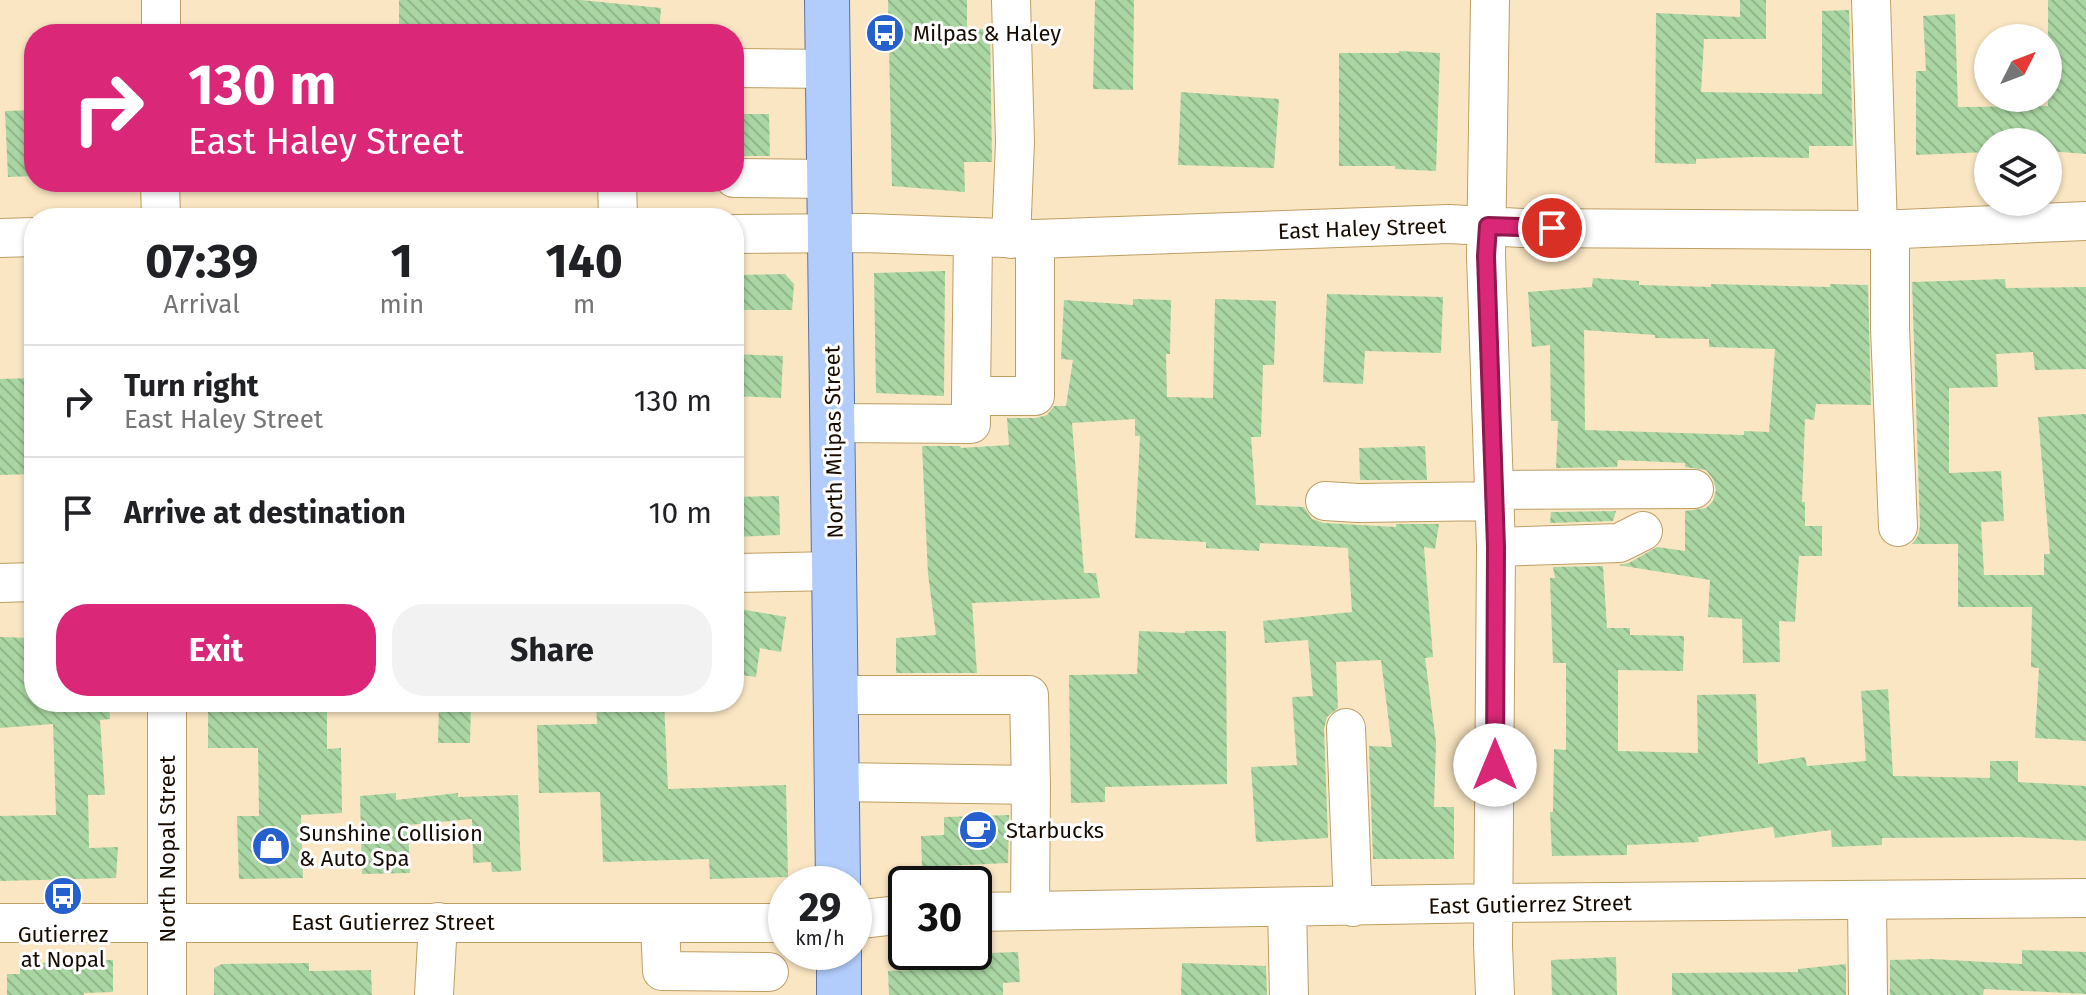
<!DOCTYPE html>
<html lang="en">
<head>
<meta charset="utf-8">
<style>
  body { margin:0; font-family:"Fira Sans",sans-serif; background:#f2f2f2; color:#202124; height:100vh; display:flex; flex-direction:column; font-size:30px; white-space:nowrap }
  * { box-sizing:border-box; margin:0 }
  p { font-size:26px; color:#757577 }
  .icon { flex:none; width:44px; height:44px; fill:none; stroke:currentColor; stroke-width:2; stroke-linecap:round; stroke-linejoin:round }
  .map { position:relative; flex:1; overflow:hidden }
  .details { position:absolute; left:24px; top:208px; width:720px; height:504px; display:flex; flex-direction:column; background:#fff; border-radius:32px; box-shadow:0 2px 6px #0004 }
  .details>* { flex:none }
  .banner { position:absolute; left:24px; top:24px; width:720px; height:168px; border-radius:32px; box-shadow:0 2px 6px #0004; background:#db2777; color:#fff; overflow:hidden }
  .needle { width:52px; rotate:48deg }
  .tools { position:absolute; left:1974px; top:24px; display:grid; gap:16px }
  .tools a { display:grid; place-items:center; width:88px; height:88px; border-radius:50%; background:#fff; box-shadow:0 2px 6px #0004; font-size:40px }
  .speed { position:absolute; left:768px; top:866px; display:flex; gap:16px; font-size:40px; font-weight:700; text-align:center }
  .speed>* { display:grid; place-content:center; width:104px; height:104px; border-radius:50%; background:#fff; box-shadow:0 2px 6px #0004; line-height:1 }
  .speed small { font-size:20px; font-weight:400 }
  .speed .limit { border:4px solid #111; border-radius:12px; background:#fff; color:#111 }
  .pin { position:absolute; display:grid; place-items:center; width:68px; height:68px; color:#fff; margin:-34px; border:4px solid #fff; border-radius:50%; box-shadow:0 2px 8px #0007 }
  .me { position:absolute; width:88px; margin:-44px; rotate:0deg; stroke-linejoin:round; filter:drop-shadow(0 0 6px #0008) }
  .turn { display:flex; align-items:center; gap:28px; height:168px; padding:0 32px; font-size:36px }
  .turn .icon { width:104px; height:104px; stroke-width:2.5 }
  .turn b { display:block; font-size:56px; line-height:68px }
  .eta { display:flex; justify-content:space-evenly; align-items:center; height:136px; text-align:center }
  .eta b { font-size:48px; font-weight:700; line-height:56px }
  .primary-button { display:flex; gap:16px; margin-top:auto; padding:16px 32px }
  .primary-button a { flex:1; height:92px; border-radius:32px; background:#db2777; color:#fff; font-size:32px; font-weight:700; line-height:92px; text-align:center }
  .primary-button a+a { background:#f2f2f2; color:#202124 }
  ul { padding:0; list-style:none }
  li { display:flex; align-items:center; gap:24px; height:112px; padding:0 32px; border-top:2px solid #e0e0e0 }
  li div { flex:1 }
  li b { display:block; font-size:30px }
  li em { font-style:normal }
  .map>svg:first-child { display:block }
  .building { fill:url(#building-back-hatch); fill-rule:evenodd }
  .lines { fill:none; stroke-linecap:round; stroke-linejoin:round }
  .minor-casing { stroke:#be9e64; stroke-width:40 }
  .major-casing { stroke:#5b73a2; stroke-width:46 }
  .minor { stroke:#fff; stroke-width:38 }
  .major { stroke:#b2cdfc; stroke-width:44 }
  .route-casing { stroke:#8e194d; stroke-width:20 }
  .route { stroke:#db2777; stroke-width:14 }
  .labels { text-anchor:middle; stroke-width:6; stroke-linejoin:round; paint-order:stroke }
  .poi-label { font-size:22px; fill:#180c00; stroke:#fff; text-anchor:start }
  .street-label { font-size:22px; fill:#180c00; stroke:#fff }
</style>
</head>
<body>
<div class="map">
<svg width="2086" height="995" viewBox="0 0 2086 995">
  <defs>
    <pattern id="building-back-hatch" width="6" height="6" patternUnits="userSpaceOnUse" patternTransform="scale(2)"><rect width="6" height="6" fill="#a9d6a2"/><path d="M-1 5l2 2M0 0l6 6M5-1l2 2" fill="none" stroke="#91b68a"/></pattern>
  </defs>
  <rect width="100%" height="100%" fill="#fae6c3"/>
  <path class="building" d="M399 0H581L661 8 659 34H592V29L528 30V34H399Z
    M888 0H967V29H990L992 162H964L965 192 892 186Z
    M1095 0H1134L1133 90 1093 89Z
    M1740 0H1766V39H1704L1701 92 1822 94V11L1849 10 1853 146H1809V158L1754 157 1696 159V164L1655 163 1656 13 1740 17Z
    M2048 0H2086V154L2048 151V142H1988V152L1916 155V71H1926L1923 16 1955 14 1958 107 2048 106Z
    M1399 51 1440 53 1436 171 1395 169V166H1339V53H1399Z
    M1181 92 1279 99 1274 168 1178 165Z
    M34 110V176L8 177 5 111Z
    M734 114H769L770 156H734Z
    M945 271 944 396 876 393 874 273Z
    M785 274 794 284 792 310H734V275Z
    M1593 278 1639 281V285L1711 287V284L1830 287V284L1868 285 1871 405 1816 404 1814 420 1805 419 1802 502H1805V526H1822V556H1799L1795 622 1779 621 1780 662 1743 663 1742 619 1708 617 1710 580 1618 565 1629 563 1657 547 1685 551V511L1706 508 1713 501 1716 490 1713 479 1706 470 1685 467V463L1618 460 1617 467 1556 468 1558 421H1551L1550 345 1532 347 1528 292 1592 287ZM1584 330 1655 335V338L1709 339V347L1775 349 1769 432 1744 431V435L1585 430Z
    M2005 279 2006 288 2086 287V369L2035 370 2033 352 1996 354 1998 387 1949 388V473L2001 471 2004 521 1981 522 1984 575H2044V554H2050L2038 417 2086 414V741L2035 738 2039 668 2031 667 2032 607H1958V544H1912L1918 536 1920 526 1912 282Z
    M1327 294 1443 297 1441 353 1365 351 1363 384 1323 382Z
    M1133 299 1171 300 1170 354H1166L1167 397 1213 398 1215 299 1276 301 1274 365H1263L1261 437H1251L1256 505 1304 507 1312 519 1324 523 1396 527V524H1439L1435 549 1424 547 1433 657 1425 658 1436 742 1434 807H1454V859H1373L1369 746 1392 747 1381 660 1336 662 1338 708 1327 717 1324 729 1328 838 1256 842 1251 767 1297 765 1292 697 1313 696 1308 640 1265 643 1263 621 1352 612 1348 548 1260 543 1259 551 1206 548V542L1135 538 1140 436H1135V419L1072 423 1084 573H1096L1100 598 972 603 977 673H896V638L936 635 928 574 922 446H960L961 448 1009 445 1007 418H1036L1047 415 1054 406H1066L1073 360 1061 359 1064 300 1133 305Z
    M734 354 783 356 781 398 734 396Z
    M34 378V474L0 475V379Z
    M1425 446 1427 480H1360L1359 448Z
    M779 496 780 535 734 537V497Z
    M1616 511 1613 521 1550 523 1551 512Z
    M1603 566 1607 628H1630V635L1684 636 1683 671 1618 670V751L1698 753 1697 695 1756 694 1758 764 1805 757 1807 766 1866 761 1861 691 1888 689 1893 776 1990 778V761H2018V782L2086 786V841L2018 837 1882 838V845L1832 847 1831 830 1775 838 1773 827 1698 837 1699 842 1627 845V855L1552 856 1550 812H1553L1554 749 1566 750V663H1553L1550 578H1555L1553 567Z
    M734 608 786 617 781 652 760 648 756 677 734 674Z
    M1139 631 1185 633V631H1226L1227 784 1105 787V802L1071 803 1069 675 1137 674Z
    M0 637 34 638V702H109L110 719 100 720 105 795H88L89 848 118 847 116 878 0 881V816L56 815 53 724 0 728Z
    M288 702H327V749L341 748 342 813 301 815 303 878 239 879 237 816H259L258 748H208V708L288 707Z
    M439 702H471L470 743H438Z
    M596 702H664L668 789 786 785 788 877 710 879 709 859 603 862 600 792 539 793 537 725 597 724Z
    M396 793V800L458 793V797L518 795 521 871 492 872 491 862 473 863 472 819 408 825 410 873 362 874 360 796Z
    M1009 815 1008 863 922 867 921 836 944 835V817Z
    M2022 950 2086 952V994L1984 989 1983 995H1890V960L1932 959 2022 964Z
    M1018 952 1020 982 1003 983V995H889L888 971 990 967 989 953Z
    M1616 957 1617 995H1552L1551 960Z
    M65 960H113V992L84 993V995H7V974H20V963L65 962Z
    M309 963V971L371 970 372 995H214V968L222 964Z
    M1182 963 1266 966 1267 995H1181Z
    M1846 964V995H1672V973L1798 972V969Z"/>
  <g class="lines">
    <g class="minor-casing">
      <path id="minor" d="M1490 0 1486 256 1496 547 1493 945 1495 995
        M1871 0 1878 230
        M161 34V0
        M734 68 829 69
        M734 178 830 179
        M160 182 161 218
        M617 182 618 218
        M1890 230V328L1898 527
        M734 234 865 233 1035 239 1449 224 1522 228 1878 230 2086 221
        M0 238 34 237
        M973 238 971 396H1035V239
        M1011 239 1015 142 1011 0
        M833 423 971 424V396
        M1495 490 1694 489
        M1325 501 1358 503 1495 501
        M1496 547 1619 543 1643 531
        M734 573 834 571
        M0 583 34 582
        M835 695H1029L1031 785
        M167 702V995
        M1346 728 1353 907
        M836 782 1031 785 1030 910
        M1867 900 1868 995
        M1287 908 1289 995
        M974 912 1494 903 2086 898
        M854 920 906 914
        M0 923H786
        M660 923 662 971 769 972
        M434 995 438 922"/>
    </g>
    <g class="major-casing">
      <path id="major" d="M827 0 838 884
        M839 952V995"/>
    </g>
    <use href="#minor" class="minor"/>
    <use href="#major" class="major"/>
  </g>
  <g class="lines">
    <g class="route-casing">
      <path id="route" d="M1495 765 1496 547 1486 256 1488 226 1552 228"/>
    </g>
    <use href="#route" class="route"/>
  </g>
  <defs>
    <g id="bus-disc" transform="scale(2)"><circle r="9.5" fill="#2561ce" stroke="#fff"/><path d="M-5-6H5V4H4V6H2V4H-2V6H-4V4H-5ZM-3.5-4V0h7V-4ZM-3.5 1.2v1.5H-2V1.2ZM2 1.2v1.5H3.5V1.2Z" fill="#fff"/></g>
    <g id="cafe-disc" transform="scale(2)"><circle r="9.5" fill="#2561ce" stroke="#fff"/><path d="M-5.5-4.5H6V0H3Q3 3.5 0 3.5H-2.5Q-5.5 3.5-5.5 0ZM3-3.2v2h1.7v-2ZM-6 4.5H4V6H-6Z" fill="#fff"/></g>
    <g id="shop-disc" transform="scale(2)"><circle r="9.5" fill="#2561ce" stroke="#fff"/><path d="M-5-2.5h2.3a2.7 3.5 0 0 1 5.4 0H5L5.5 6h-11ZM-1.5-2.5h3a1.5 2.3 0 0 0-3 0Z" fill="#fff"/></g>
  </defs>
  <g fill-rule="evenodd">
    <use href="#bus-disc" x="885" y="33"/>
    <use href="#cafe-disc" x="978" y="830"/>
    <use href="#shop-disc" x="271" y="846"/>
    <use href="#bus-disc" x="63" y="896"/>
  </g>
  <g class="labels">
    <g class="poi-label">
      <text x="913" y="41">Milpas &amp; Haley</text>
      <text x="1006" y="838">Starbucks</text>
      <text x="299" y="841">Sunshine Collision<tspan x="299" dy="25">&amp; Auto Spa</tspan></text>
      <text x="63" y="942" text-anchor="middle">Gutierrez<tspan x="63" dy="25">at Nopal</tspan></text>
    </g>
    <g class="street-label">
      <text transform="translate(1362 228) rotate(-2)" y="8">East Haley Street</text>
      <text transform="translate(833 442) rotate(-91)" y="8">North Milpas Street</text>
      <text transform="translate(167 849) rotate(-90)" y="8">North Nopal Street</text>
      <text transform="translate(1530 904) rotate(-1)" y="8">East Gutierrez Street</text>
      <text x="393" y="930">East Gutierrez Street</text>
    </g>
  </g>
</svg>
<div class="tools">
<a><svg class="needle" viewBox="-14 -14 28 28"><path d="M0-13l5 13h-10z" fill="#e53935"/><path d="M0 13l5-13h-10z" fill="#757577"/></svg></a>
<a><svg class="icon" aria-label="layers" viewBox="0 0 24 24"><path d="M12 4l9 5-9 5-9-5zM3 14l9 5 9-5"/></svg></a>
</div>
<div class="speed"><div>29<small>km/h</small></div><div class="limit">30</div></div>
<div class="pin" style="left:1552px;top:228px;background:#d93025"><svg class="icon" aria-label="arrive" viewBox="0 0 24 24"><path d="M6 21V4h12l-3 4 3 4H6"/></svg></div>
<svg class="me" style="left:1495px;top:765px" viewBox="-20 -20 40 40"><circle r="19" fill="#fff"/><path d="M0-13L10 11 0 6-10 11z" fill="#db2777"/></svg>
<div class="banner">
<div class="turn"><svg class="icon" aria-label="right" viewBox="0 0 24 24"><path d="M7 20v-9h11M14 6l5 5-5 5"/></svg><div><b>130 m</b>East Haley Street</div></div>
</div>
<section class="details">
<div class="eta">
<div><b>07:39</b><p>Arrival</p></div>
<div><b>1</b><p>min</p></div>
<div><b>140</b><p>m</p></div>
</div>
<ul>
<li><svg class="icon" aria-label="right" viewBox="0 0 24 24"><path d="M7 20v-9h11M14 6l5 5-5 5"/></svg><div><b>Turn right</b><p>East Haley Street</p></div><em>130 m</em></li>
<li><svg class="icon" aria-label="arrive" viewBox="0 0 24 24"><path d="M6 21V4h12l-3 4 3 4H6"/></svg><div><b>Arrive at destination</b></div><em>10 m</em></li>
</ul>
<div class="primary-button"><a>Exit</a><a>Share</a></div>
</section>
</div>
</body>
</html>
